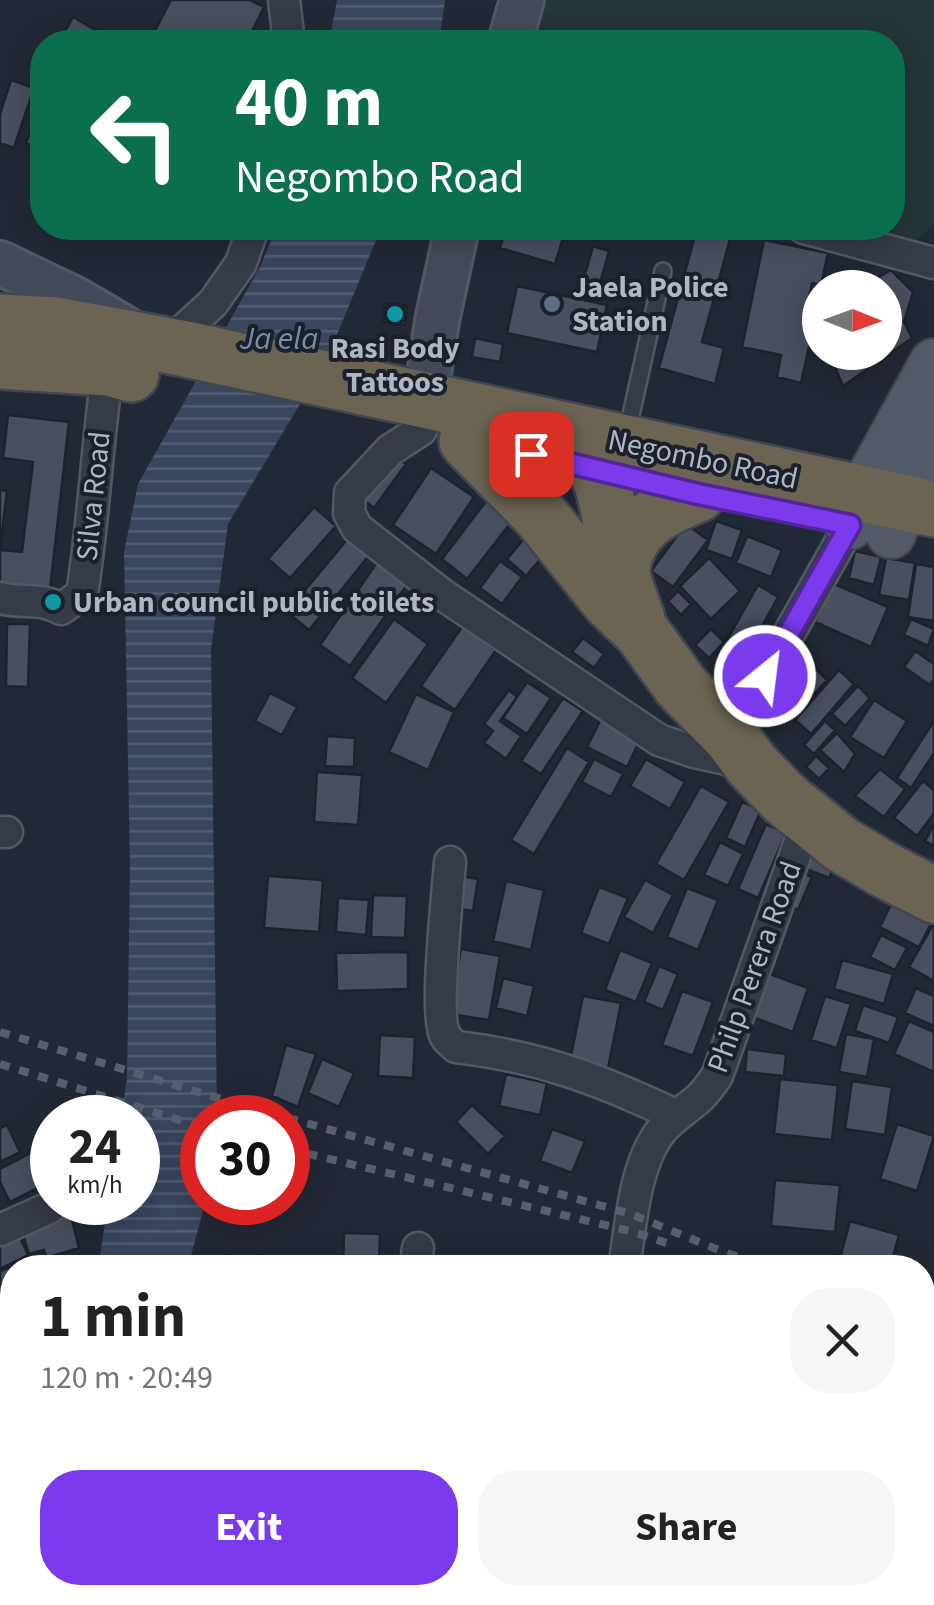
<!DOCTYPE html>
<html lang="en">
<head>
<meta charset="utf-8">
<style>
  body { margin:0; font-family:"Source Sans 3",sans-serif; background:#f6f6f6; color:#222; height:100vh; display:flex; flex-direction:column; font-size:38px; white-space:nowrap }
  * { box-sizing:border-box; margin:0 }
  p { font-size:32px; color:#767676 }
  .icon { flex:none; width:55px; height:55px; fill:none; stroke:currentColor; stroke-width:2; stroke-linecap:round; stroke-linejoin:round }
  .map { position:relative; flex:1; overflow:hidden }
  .drawer { position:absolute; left:0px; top:1255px; width:935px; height:350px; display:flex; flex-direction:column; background:#fff; border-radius:40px 40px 0 0; box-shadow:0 5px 25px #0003 }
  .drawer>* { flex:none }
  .top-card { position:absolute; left:30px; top:30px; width:875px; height:210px; border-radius:40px; box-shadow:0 5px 25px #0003; background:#0b6e4f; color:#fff; overflow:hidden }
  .needle { width:65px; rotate:91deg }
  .tools { position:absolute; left:802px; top:270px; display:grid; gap:20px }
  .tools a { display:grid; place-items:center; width:100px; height:100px; border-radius:50%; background:#fff; box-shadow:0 5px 25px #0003; font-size:50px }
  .speed { position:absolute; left:30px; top:1095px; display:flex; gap:20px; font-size:50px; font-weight:700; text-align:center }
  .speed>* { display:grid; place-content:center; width:130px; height:130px; border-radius:50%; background:#fff; box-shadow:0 5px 25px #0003; line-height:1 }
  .speed small { font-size:25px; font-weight:400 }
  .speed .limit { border:15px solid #d22; background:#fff; color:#111 }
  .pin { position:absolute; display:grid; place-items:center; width:85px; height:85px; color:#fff; margin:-42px; border-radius:20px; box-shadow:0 5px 15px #0006 }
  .me { position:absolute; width:110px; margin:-55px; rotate:29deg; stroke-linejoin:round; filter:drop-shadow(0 0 8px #0008) }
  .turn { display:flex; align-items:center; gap:35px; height:210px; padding:0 40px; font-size:45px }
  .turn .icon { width:130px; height:130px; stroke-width:2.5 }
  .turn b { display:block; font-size:70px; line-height:85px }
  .round { display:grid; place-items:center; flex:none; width:105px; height:105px; border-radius:40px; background:#f6f6f6 }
  .summary { display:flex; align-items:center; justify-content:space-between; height:170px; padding:0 40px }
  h1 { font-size:60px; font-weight:700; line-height:75px }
  .action { display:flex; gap:20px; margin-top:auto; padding:20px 40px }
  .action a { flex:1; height:115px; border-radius:40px; background:#7c3aed; color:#fff; font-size:40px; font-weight:700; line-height:115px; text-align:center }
  .action a+a { background:#f6f6f6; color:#222 }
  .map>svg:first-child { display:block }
  .green { fill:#253638 }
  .water { fill:url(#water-rules) }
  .building { fill:#485060; stroke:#1d232d; stroke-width:2.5 }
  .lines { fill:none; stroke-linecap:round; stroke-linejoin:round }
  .lane-casing { stroke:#535964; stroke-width:20 }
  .street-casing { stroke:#535964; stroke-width:35 }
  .secondary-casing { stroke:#535964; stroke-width:48 }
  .primary-casing { stroke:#3f4550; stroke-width:52 }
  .highway-casing { stroke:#404651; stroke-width:60 }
  .lane { stroke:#353b47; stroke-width:15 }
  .street { stroke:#353b47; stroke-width:30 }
  .secondary { stroke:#444a59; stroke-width:42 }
  .primary { stroke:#535a67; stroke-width:48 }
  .highway { stroke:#6c6453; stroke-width:55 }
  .rail { stroke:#585f6e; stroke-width:8; stroke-dasharray:10 10; stroke-linecap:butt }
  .route-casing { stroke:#51269a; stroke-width:25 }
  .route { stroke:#7c3aed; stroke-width:18 }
  .service-dot { fill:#5c6f8a; stroke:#1b212b; stroke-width:4 }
  .culture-dot { fill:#0f9aa8; stroke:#1b212b; stroke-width:4 }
  .labels { text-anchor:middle; stroke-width:8; stroke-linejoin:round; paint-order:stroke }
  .poi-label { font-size:30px; font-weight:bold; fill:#b0b6c3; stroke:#1b212b; text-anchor:start }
  .street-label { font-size:30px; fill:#b0b6c3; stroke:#1b212b }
  .water-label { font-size:32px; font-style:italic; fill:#7a8caa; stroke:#1b212b }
</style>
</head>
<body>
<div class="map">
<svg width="934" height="1605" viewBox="0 0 934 1605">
  <defs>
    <pattern id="water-rules" width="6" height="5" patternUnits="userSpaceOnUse" patternTransform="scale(2.5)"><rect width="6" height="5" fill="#39465e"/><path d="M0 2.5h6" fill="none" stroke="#535e73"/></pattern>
  </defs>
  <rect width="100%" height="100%" fill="#222936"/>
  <path class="green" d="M529 0H934V225L915 241 870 228H892V42H519Z"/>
  <path class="water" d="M337 0H445L439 42H329Z
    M276 228H381L327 359 228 524 211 650 217 1117 202 1118V1202L205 1203 188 1267 98 1268 108 1203 138 1202V1118L121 1117 127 1079 130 866 124 552 138 484 261 265Z
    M92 1593H186L190 1605H95Z"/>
  <path class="building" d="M171 0H250L264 7 247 42H149Z
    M73 17 97 31 90 42H59Z
    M11 80 34 88 14 148 0 143V114Z
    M42 100V150L26 143Z
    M506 228 524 233 526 228H566L555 264 500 248Z
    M584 228H617L615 237Z
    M697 228H733L702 342 724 348 715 384 659 368Z
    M764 240 828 253 821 285 812 283 804 322 814 324 801 383 777 377 781 355 742 347Z
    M593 246 609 251 599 287 583 282Z
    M891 270 913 292 904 322 912 338 843 386 832 360 815 352 814 335 820 328V352H885V288H860Z
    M517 286 607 305 597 352 507 333Z
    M385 304 407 306 405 325 383 322Z
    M475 338 503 344 500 362 472 357Z
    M8 415 69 422 49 598 0 592V490L7 491 0 550 22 552 33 462 3 458Z
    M376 442 406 464 374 508 344 485Z
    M431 468 474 497 436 554 393 525Z
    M490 496 516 516 467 579 442 559Z
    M314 507 336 526 290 578 268 559Z
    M716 521 742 530 732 559 706 550Z
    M686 524 708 540 673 587 651 571Z
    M529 533 549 549 526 576 507 559Z
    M350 536 371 553 309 630 287 612Z
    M747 536 782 550 771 577 736 563Z
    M855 551 881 557 874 585 849 578Z
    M709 558 740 591 711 619 680 586Z
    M886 558 915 563 909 600 879 595Z
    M378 561 409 582 350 666 320 645Z
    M500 561 522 577 502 604 480 588Z
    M916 564 934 567V621L908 617Z
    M832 583 888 607 871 647 815 622Z
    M758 585 778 597 747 654 726 642Z
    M678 591 691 604 681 615 668 601Z
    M394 619 428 644 386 703 352 678Z
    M911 619 934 629 928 646 904 635Z
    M7 624H30L28 687 6 686Z
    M462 627 496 650 455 710 421 686Z
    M711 629 724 642 709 658 695 645Z
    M583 638 604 654 594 668 572 652Z
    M915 651 934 664V679L930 685 904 667Z
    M799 654 813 667 777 707 763 693Z
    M816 669 827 680 787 723 776 712Z
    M839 670 854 684 811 734 795 720Z
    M527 682 551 698 527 734 503 718Z
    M858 686 870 698 845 726 832 714Z
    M509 690 517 697 500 721 521 736 506 759 484 743 493 731 484 724Z
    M270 693 297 707 282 735 255 721Z
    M416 694 454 712 428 770 389 752Z
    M563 698 583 711 541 774 521 761Z
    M874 700 907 721 884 758 850 737Z
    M601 719 641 738 627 767 587 747Z
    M825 721 835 730 814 754 804 745Z
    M934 721V753L911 788 897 778Z
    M837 733 855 754 844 772 820 750Z
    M327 736 355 738 354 767 325 766Z
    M567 748 589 762 534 854 511 840Z
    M816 756 829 768 819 779 806 767Z
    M594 759 623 774 611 797 582 782Z
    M646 759 685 782 670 809 630 786Z
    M880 769 905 789 884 817 855 796Z
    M317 772 362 775 358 825 314 822Z
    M923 781 934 790V813L917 836 894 818Z
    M701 786 729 802 684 880 656 864Z
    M742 802 761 810 745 847 726 838Z
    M766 824 786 833 758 898 738 889Z
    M934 824V846L925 841Z
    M720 842 743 854 728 886 704 875Z
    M805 852 835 865 829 878 799 866Z
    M794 869 812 877 798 910 779 901Z
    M435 872 478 879 473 911 430 904Z
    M268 876 323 880 319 932 264 928Z
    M645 880 673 895 653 933 624 917Z
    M506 881 544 890 531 950 493 941Z
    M599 887 628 898 609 944 581 933Z
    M687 888 718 900 698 950 667 937Z
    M373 895 407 896 405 938 371 937Z
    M338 898 369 900 366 935 336 932Z
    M894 898 934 918 919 947 880 927Z
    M934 923V981L909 967Z
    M881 935 907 948 895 970 870 957Z
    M461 949 500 956 489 1020 449 1014Z
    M620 950 652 963 636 1002 605 990Z
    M408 952V989L337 991 336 953Z
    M842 960 893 974 884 1004 834 989Z
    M659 966 678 974 663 1010 644 1002Z
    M767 973 808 988 793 1032 752 1017Z
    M503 978 534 986 527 1016 496 1008Z
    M916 988 934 996V1026L905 1013Z
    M682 991 713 1002 693 1056 662 1045Z
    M583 996 621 1003 608 1068 570 1061Z
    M825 996 851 1004 837 1048 811 1040Z
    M863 1005 898 1017 889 1043 855 1031Z
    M909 1021 934 1032V1072L894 1054Z
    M846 1034 874 1039 867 1077 839 1072Z
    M380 1035 415 1037 413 1078 378 1076Z
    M286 1045 316 1054 298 1107 272 1096Z
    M747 1049 786 1054 784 1076 745 1072Z
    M322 1059 354 1073 339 1107 308 1093Z
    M506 1074 547 1083 540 1115 499 1106Z
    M780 1079 838 1085 832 1140 774 1134Z
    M852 1081 892 1087 885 1135 845 1129Z
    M472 1105 505 1136 488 1154 456 1122Z
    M897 1124 934 1136 917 1191 880 1179Z
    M7 1125 20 1152 0 1162V1128Z
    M552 1129 585 1141 572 1173 540 1161Z
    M52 1142V1180L10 1202 0 1182V1169Z
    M775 1180 840 1185 835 1232 771 1226Z
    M70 1212 79 1248 46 1258 44 1250 29 1254 21 1228Z
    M850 1221 899 1235 890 1268H857L839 1262Z
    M16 1229 28 1255 0 1269V1237Z
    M344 1233 380 1234 379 1260H343Z
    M61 1256 65 1268H12V1292L0 1297V1271L39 1257 42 1264Z
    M12 1298V1339L0 1342V1301Z
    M12 1344V1403L5 1406 0 1390V1348Z
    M12 1450V1472L0 1473V1451Z
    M934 1508V1531H922V1509Z
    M0 1548H7V1573H0Z
    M0 1589H12V1605H0Z
    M596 1592H675L674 1597 665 1596 664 1605 594 1604Z"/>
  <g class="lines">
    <g class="lane-casing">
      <path id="lane" d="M627 433 663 271"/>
    </g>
    <g class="street-casing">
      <path id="street" d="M284 0 289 42
        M804 228 934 263
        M167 345 213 303 241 263 253 228
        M421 430 390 450 350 493 349 513 357 528 443 595 659 740 694 752 749 764
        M0 598C24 604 41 597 61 609L82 594C94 519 97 443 108 368
        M731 737 850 525
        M0 832H7
        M450 862C448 892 434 1015 445 1035 447 1040 452 1043 456 1047 538 1056 601 1080 675 1115
        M0 1230 49 1208
        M415 1268 418 1248
        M624 1268C631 1225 634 1166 661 1131 672 1118 684 1111 697 1100 705 1094 711 1084 717 1076L808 819
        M580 1605 582 1592"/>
    </g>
    <g class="secondary-casing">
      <path id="secondary" d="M510 42 522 0
        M0 263 77 300 128 330
        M425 400 437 321 457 228"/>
    </g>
    <g class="primary-casing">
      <path id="primary" d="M850 525 862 494 934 363
        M891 534 934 434"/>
    </g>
    <g class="highway-casing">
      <path id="highway" d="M0 322 56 325 181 348 934 509
        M0 361 108 368 131 374
        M549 427C607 455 605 496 616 551 620 574 629 597 637 619
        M467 441 540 515 610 602 641 631 681 686 731 737 752 765 785 799 841 844 883 869 934 895
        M621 571C629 524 658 511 698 494"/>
    </g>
    <use href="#lane" class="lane"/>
    <use href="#street" class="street"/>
    <use href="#secondary" class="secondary"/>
    <use href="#primary" class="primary"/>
    <use href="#highway" class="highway"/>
    <path class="rail" d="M0 1032 284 1118
      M0 1064 202 1127
      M288 1118 631 1214 726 1253 774 1268
      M288 1149 630 1231 676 1246
      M922 1326 934 1330"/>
  </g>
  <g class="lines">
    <g class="route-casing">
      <path id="route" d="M531 454 698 494 850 525 765 676"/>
    </g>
    <use href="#route" class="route"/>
  </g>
  <circle class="service-dot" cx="552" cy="304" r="10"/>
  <g class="culture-dot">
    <circle cx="395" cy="314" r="10"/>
    <circle cx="53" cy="602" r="10"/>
  </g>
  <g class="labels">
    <g class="poi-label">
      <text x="572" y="297">Jaela Police<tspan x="572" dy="34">Station</tspan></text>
      <text x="395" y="358" text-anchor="middle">Rasi Body<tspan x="395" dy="34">Tattoos</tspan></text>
      <text x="73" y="612">Urban council public toilets</text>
    </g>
    <g class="street-label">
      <text transform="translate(703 459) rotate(12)" y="10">Negombo Road</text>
      <text transform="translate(93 496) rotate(-84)" y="10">Silva Road</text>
      <text transform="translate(754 967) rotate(-70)" y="10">Philp Perera Road</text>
    </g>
    <g class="water-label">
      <text x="279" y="349">Ja ela</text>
    </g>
  </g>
</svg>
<div class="tools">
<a><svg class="needle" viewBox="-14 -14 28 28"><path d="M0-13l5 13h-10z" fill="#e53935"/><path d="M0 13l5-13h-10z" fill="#767676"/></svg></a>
</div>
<div class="speed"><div>24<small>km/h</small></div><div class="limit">30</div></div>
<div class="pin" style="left:531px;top:454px;background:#d93025"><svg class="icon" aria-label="arrive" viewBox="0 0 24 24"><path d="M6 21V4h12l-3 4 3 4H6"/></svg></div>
<svg class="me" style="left:765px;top:676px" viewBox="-20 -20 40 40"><circle r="17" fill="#7c3aed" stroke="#fff" stroke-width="3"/><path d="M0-11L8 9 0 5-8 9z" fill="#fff"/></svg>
<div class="top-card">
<div class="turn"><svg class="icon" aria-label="left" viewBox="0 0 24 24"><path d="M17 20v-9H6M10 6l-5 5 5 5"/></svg><div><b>40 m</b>Negombo Road</div></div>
</div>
<section class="drawer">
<div class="summary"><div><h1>1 min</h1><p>120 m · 20:49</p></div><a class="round"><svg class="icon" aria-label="close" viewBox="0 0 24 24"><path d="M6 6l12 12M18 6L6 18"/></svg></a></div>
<div class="action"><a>Exit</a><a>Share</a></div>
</section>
</div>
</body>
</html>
